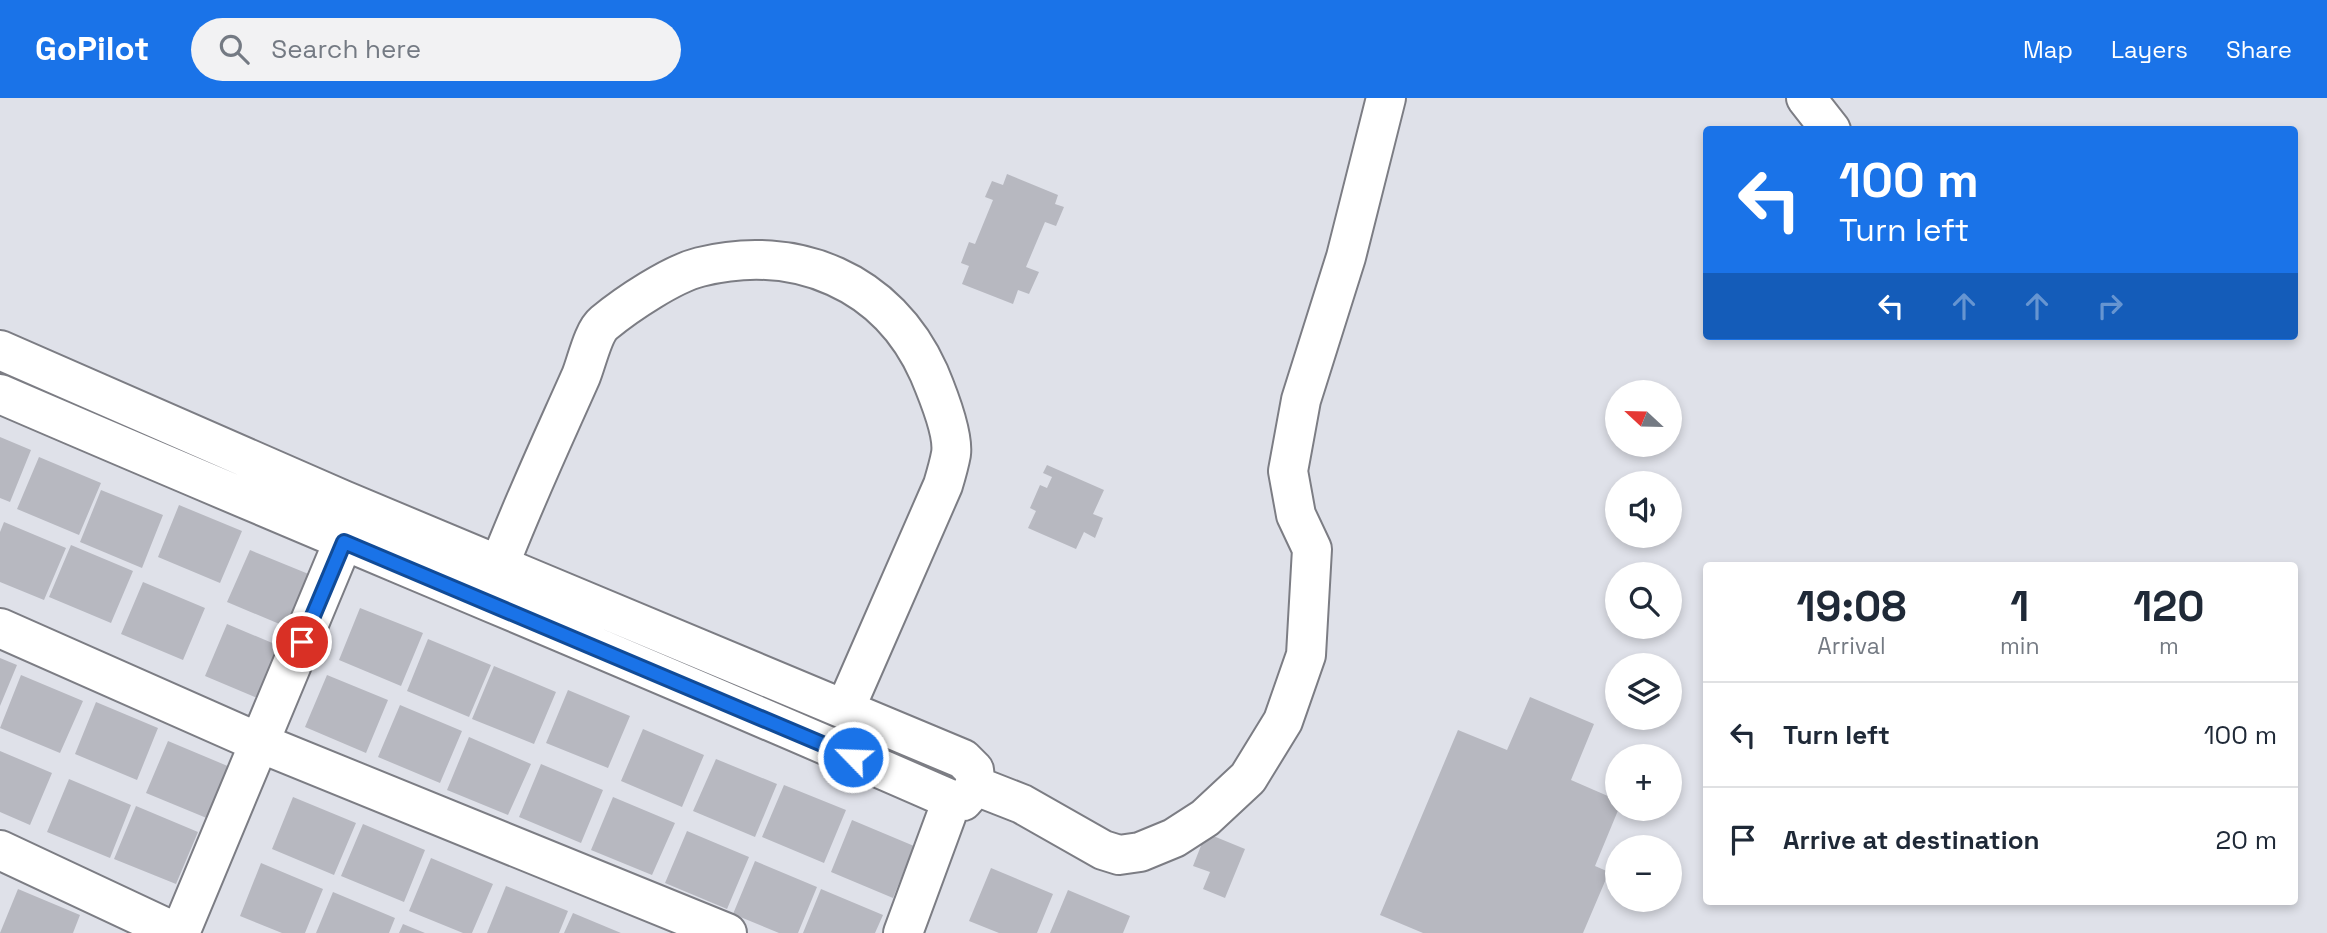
<!DOCTYPE html>
<html lang="en">
<head>
<meta charset="utf-8">
<style>
  body { margin:0; font-family:"Space Grotesk",sans-serif; background:#f2f2f3; color:#1f2937; height:100vh; display:flex; flex-direction:column; font-size:26px; white-space:nowrap }
  * { box-sizing:border-box; margin:0 }
  p { font-size:23px; color:#747a83 }
  .icon { flex:none; width:38px; height:38px; fill:none; stroke:currentColor; stroke-width:2; stroke-linecap:round; stroke-linejoin:round }
  .map { position:relative; flex:1; overflow:hidden }
  .drawer { position:absolute; left:1703px; top:464px; width:595px; height:343px; display:flex; flex-direction:column; background:#fff; border-radius:7px; box-shadow:0 4px 10px #0003 }
  .drawer>* { flex:none }
  .banner { position:absolute; left:1703px; top:28px; width:595px; height:214px; border-radius:7px; box-shadow:0 4px 10px #0003; background:#1a73e8; color:#fff; overflow:hidden }
  .needle { width:46px; rotate:292deg }
  .tools { position:absolute; left:1605px; top:282px; display:grid; gap:14px }
  .tools a { display:grid; place-items:center; width:77px; height:77px; border-radius:50%; background:#fff; box-shadow:0 4px 10px #0003; font-size:35px }
  .pin { position:absolute; display:grid; place-items:center; width:60px; height:60px; color:#fff; margin:-30px; border:4px solid #fff; border-radius:50%; box-shadow:0 2px 7px #0007 }
  .me { position:absolute; width:77px; margin:-38px; rotate:294deg; stroke-linejoin:round; filter:drop-shadow(0 0 5px #0008) }
  .turn { display:flex; align-items:center; gap:24px; height:147px; padding:0 21px; font-size:32px }
  .turn .icon { width:91px; height:91px; stroke-width:2.5 }
  .turn b { display:block; font-size:49px; line-height:60px }
  .lanes { display:flex; align-items:center; height:66px; padding:0 21px; background:#0003; justify-content:center; gap:35px; direction:ltr }
  .lanes .off { opacity:.35 }
  .eta { display:flex; justify-content:space-evenly; align-items:center; height:119px; text-align:center }
  .eta b { font-size:42px; font-weight:600; line-height:49px }
  ul { padding:0; list-style:none }
  li { display:flex; align-items:center; gap:21px; height:105px; padding:0 21px; border-top:2px solid #e0e1e3 }
  li div { flex:1 }
  li b { display:block; font-size:26px }
  li em { font-style:normal }
  header { display:flex; align-items:center; gap:42px; box-sizing:border-box; height:98px; padding:0 35px; background:#1a73e8; color:#fff }
  header strong { font-size:33px }
  nav { display:flex; gap:38px; margin-inline-start:auto; font-size:24px }
  .search { width:490px; height:63px; background:#f2f2f3; display:flex; align-items:center; gap:18px; box-sizing:border-box; padding:0 24px; border-radius:38px; color:#747a83; font-size:26px }
  .map>svg:first-child { display:block }
  .building { fill:#b7b8c0 }
  .lines { fill:none; stroke-linecap:round; stroke-linejoin:round }
  .minor-casing { stroke:#7c7d84; stroke-width:42 }
  .minor { stroke:#fff; stroke-width:38 }
  .route-casing { stroke:#114b97; stroke-width:18 }
  .route { stroke:#1a73e8; stroke-width:12 }
</style>
</head>
<body>
<header>
<strong>GoPilot</strong>
<div class="search"><svg class="icon" aria-label="search" viewBox="0 0 24 24"><circle cx="10" cy="10" r="6"/><path d="M15 15l6 6"/></svg>Search here</div>
<nav><a>Map</a><a>Layers</a><a>Share</a></nav>
</header>
<div class="map">
<svg width="2327" height="835" viewBox="0 0 2327 835">
  <rect width="100%" height="100%" fill="#dfe1e9"/>
  <path class="building" d="M1007 76 1058 97 1055 106 1064 109 1056 128 1045 124 1026 169 1039 174 1029 196 1018 192 1013 206 962 186 969 168 961 165 969 144 975 146 993 102 985 99 992 83 1003 87Z
    M0 339 31 352 10 404 0 400Z
    M39 359 101 385 79 437 17 411Z
    M1047 367 1104 392 1093 416 1103 420 1095 440 1084 434 1076 451 1028 430 1036 413 1030 410 1040 387 1047 390 1052 379 1043 375Z
    M101 392 163 417 142 470 80 444Z
    M179 407 242 433 220 485 158 459Z
    M4 424 66 450 44 502 0 484V434Z
    M71 447 133 473 111 525 49 499Z
    M250 452 311 477 289 530 227 504Z
    M143 484 205 510 183 562 121 536Z
    M360 510 423 535 401 588 339 562Z
    M227 526 289 552 267 604 205 578Z
    M428 541 491 567 469 619 407 593Z
    M0 560 17 567 0 608Z
    M494 568 556 594 534 646 472 621Z
    M21 577 83 603 60 655 0 630Z
    M327 577 388 602 366 655 305 629Z
    M568 592 630 618 608 670 546 645Z
    M1530 599 1594 626 1571 682 1617 702 1619 710 1595 768 1609 774 1583 835H1423L1380 817 1458 632 1507 652Z
    M96 604 158 630 137 682 75 656Z
    M400 607 462 633 440 685 378 659Z
    M643 631 704 657 682 709 621 683Z
    M469 639 531 666 508 717 447 692Z
    M168 643 230 669 209 721 146 695Z
    M0 653 52 675 30 727 0 714Z
    M716 661 777 686 755 739 693 713Z
    M541 666 603 692 581 745 519 719Z
    M69 681 131 707 110 760 47 734Z
    M784 687 846 712 824 765 762 739Z
    M293 699 356 725 334 777 272 751Z
    M613 699 675 725 652 777 591 752Z
    M136 708 198 734 176 786 114 761Z
    M852 722 914 748 893 800 831 774Z
    M363 726 425 752 404 804 341 778Z
    M687 733 749 759 727 811 665 785Z
    M1206 735 1245 751 1225 800 1203 791 1210 774 1193 768Z
    M431 760 493 786 472 835H463L409 813Z
    M755 763 817 789 798 835H779L733 816Z
    M261 765 323 791 305 835H282L240 818Z
    M991 770 1053 796 1037 835H999L969 823Z
    M506 788 568 813 559 835H487Z
    M18 791 80 817 73 835H0Z
    M821 791 883 817 875 835H803Z
    M1068 792 1130 818 1123 835H1050Z
    M333 794 395 820 389 835H316Z
    M573 815 621 835H564Z
    M403 826 425 835H399Z"/>
  <g class="lines">
    <g class="minor-casing">
      <path id="minor" d="M1806 0 1831 32
        M0 252 343 402 963 661 974 672 976 688 963 703 952 702C636 563 317 433 0 296
        M499 468C524 403 553 341 581 278 587 263 593 234 604 225 627 206 672 176 700 169 796 145 888 183 929 275 937 294 954 336 951 356 949 367 946 377 943 387L845 611
        M0 530 260 645 727 835
        M976 688 1022 706 1103 752 1119 757 1140 754 1174 740 1205 720 1248 680 1283 623 1306 557 1312 451 1296 417 1288 373 1301 302 1346 159 1386 0
        M0 752 177 835
        M180 835 343 444
        M903 835 952 702"/>
    </g>
    <use href="#minor" class="minor"/>
  </g>
  <g class="lines">
    <g class="route-casing">
      <path id="route" d="M302 544 344 444 853 659"/>
    </g>
    <use href="#route" class="route"/>
  </g>
</svg>
<div class="tools">
<a><svg class="needle" viewBox="-14 -14 28 28"><path d="M0-13l5 13h-10z" fill="#e53935"/><path d="M0 13l5-13h-10z" fill="#747a83"/></svg></a>
<a><svg class="icon" aria-label="sound" viewBox="0 0 24 24"><path d="M4 9h4l5-4v14l-5-4H4zM17 9q2 3 0 6"/></svg></a>
<a><svg class="icon" aria-label="search" viewBox="0 0 24 24"><circle cx="10" cy="10" r="6"/><path d="M15 15l6 6"/></svg></a>
<a><svg class="icon" aria-label="layers" viewBox="0 0 24 24"><path d="M12 4l9 5-9 5-9-5zM3 14l9 5 9-5"/></svg></a>
<a>+</a>
<a>−</a>
</div>
<div class="pin" style="left:302px;top:544px;background:#d93025"><svg class="icon" aria-label="arrive" viewBox="0 0 24 24"><path d="M6 21V4h12l-3 4 3 4H6"/></svg></div>
<svg class="me" style="left:853px;top:659px" viewBox="-20 -20 40 40"><circle r="17" fill="#1a73e8" stroke="#fff" stroke-width="3"/><path d="M0-11L8 9 0 5-8 9z" fill="#fff"/></svg>
<div class="banner">
<div class="turn"><svg class="icon" aria-label="left" viewBox="0 0 24 24"><path d="M17 20v-9H6M10 6l-5 5 5 5"/></svg><div><b>100 m</b>Turn left</div></div>
<div class="lanes"><svg class="icon" aria-label="left" viewBox="0 0 24 24"><path d="M17 20v-9H6M10 6l-5 5 5 5"/></svg><svg class="icon off" aria-label="ahead" viewBox="0 0 24 24"><path d="M12 20V5M6 11l6-6 6 6"/></svg><svg class="icon off" aria-label="ahead" viewBox="0 0 24 24"><path d="M12 20V5M6 11l6-6 6 6"/></svg><svg class="icon off" aria-label="right" viewBox="0 0 24 24"><path d="M7 20v-9h11M14 6l5 5-5 5"/></svg></div>
</div>
<section class="drawer">
<div class="eta">
<div><b>19:08</b><p>Arrival</p></div>
<div><b>1</b><p>min</p></div>
<div><b>120</b><p>m</p></div>
</div>
<ul>
<li><svg class="icon" aria-label="left" viewBox="0 0 24 24"><path d="M17 20v-9H6M10 6l-5 5 5 5"/></svg><div><b>Turn left</b></div><em>100 m</em></li>
<li><svg class="icon" aria-label="arrive" viewBox="0 0 24 24"><path d="M6 21V4h12l-3 4 3 4H6"/></svg><div><b>Arrive at destination</b></div><em>20 m</em></li>
</ul>
</section>
</div>
</body>
</html>
